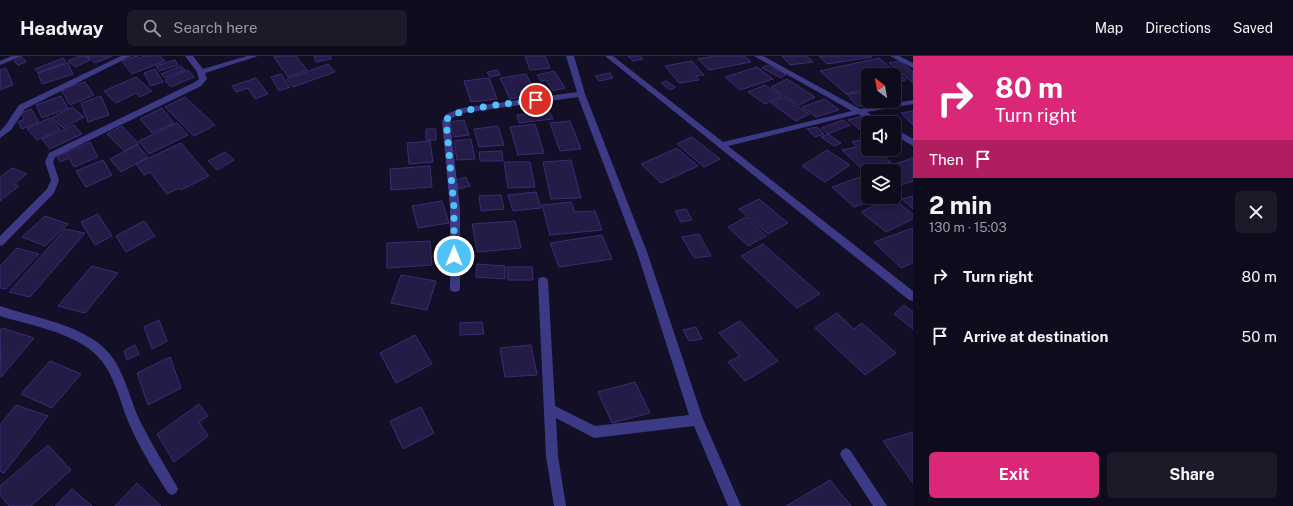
<!DOCTYPE html>
<html lang="en">
<head>
<meta charset="utf-8">
<style>
  body { margin:0; font-family:"Public Sans",sans-serif; background:#1c1929; color:#f1f3f6; height:100vh; display:flex; flex-direction:column; font-size:15px; white-space:nowrap }
  * { box-sizing:border-box; margin:0 }
  p { font-size:13px; color:#9b9ba3 }
  .icon { flex:none; width:22px; height:22px; fill:none; stroke:currentColor; stroke-width:2; stroke-linecap:round; stroke-linejoin:round }
  .map { position:relative; flex:1; overflow:hidden }
  .panel { display:flex; flex-direction:column; background:#0e0b1c; width:380px }
  .panel>* { flex:none }
  .hud { background:#db2777; color:#fff; overflow:hidden }
  .needle { width:26px; rotate:329deg }
  .fabs { position:absolute; left:861px; top:12px; display:grid; gap:8px }
  .fabs a { display:grid; place-items:center; width:40px; height:40px; border-radius:6px; background:#0e0b1c; box-shadow:0 2px 10px #0003,0 0 0 1px #2e2b3b; font-size:20px }
  .pin { position:absolute; display:grid; place-items:center; width:34px; height:34px; color:#fff; margin:-17px; border:2px solid #fff; border-radius:50%; box-shadow:0 1px 4px #0007 }
  .me { position:absolute; width:44px; margin:-22px; rotate:0deg; stroke-linejoin:round; filter:drop-shadow(0 0 3px #0008) }
  .turn { display:flex; align-items:center; gap:14px; height:84px; padding:0 16px; font-size:18px }
  .turn .icon { width:52px; height:52px; stroke-width:2.5 }
  .turn b { display:block; font-size:28px; line-height:34px }
  .then { display:flex; align-items:center; height:38px; padding:0 16px; background:#0003; gap:8px; font-size:15px }
  .round { display:grid; place-items:center; flex:none; width:42px; height:42px; border-radius:6px; background:#1c1929 }
  .summary { display:flex; align-items:center; justify-content:space-between; height:68px; padding:0 16px }
  h1 { font-size:24px; font-weight:700; line-height:30px }
  .button { display:flex; gap:8px; margin-top:auto; padding:8px 16px }
  .button a { flex:1; height:46px; border-radius:6px; background:#db2777; color:#fff; font-size:16px; font-weight:700; line-height:46px; text-align:center }
  .button a+a { background:#1c1929; color:#f1f3f6 }
  ul { padding:0; list-style:none }
  li { display:flex; align-items:center; gap:12px; height:60px; padding:0 16px }
  li div { flex:1 }
  li b { display:block; font-size:15px }
  li em { font-style:normal }
  header { display:flex; align-items:center; gap:24px; box-sizing:border-box; height:56px; padding:0 20px; background:#0e0b1c; border-bottom:1px solid #2e2b3b }
  header strong { font-size:19px }
  nav { display:flex; gap:22px; margin-inline-start:auto; font-size:14px }
  .search { width:280px; height:36px; background:#1c1929; display:flex; align-items:center; gap:10px; box-sizing:border-box; padding:0 14px; border-radius:6px; color:#9b9ba3; font-size:15px }
  main { display:flex; flex:1; min-height:0 }
  .map>svg:first-child { display:block }
  .building { fill:#241b47; stroke:#3b2d73 }
  .lines { fill:none; stroke-linecap:round; stroke-linejoin:round }
  .minor { fill:#3d3a85; fill-rule:evenodd }
  .route { stroke:#4fc3f7; stroke-width:7; stroke-dasharray:0 12.6 }
</style>
</head>
<body>
<header>
<strong>Headway</strong>
<div class="search"><svg class="icon" aria-label="search" viewBox="0 0 24 24"><circle cx="10" cy="10" r="6"/><path d="M15 15l6 6"/></svg>Search here</div>
<nav><a>Map</a><a>Directions</a><a>Saved</a></nav>
</header>
<main>
<div class="map">
<svg width="913" height="450" viewBox="0 0 913 450">
  <rect width="100%" height="100%" fill="#130f26"/>
  <path class="building" d="M79 0H86L90 4 75 11 68 5Z
    M87 0H112L95 7Z
    M136 0 139 2 144 0H160L165 5 132 18 122 5Z
    M278 0H296L307 14 288 21 274 1Z
    M314 0H331V3L316 6Z
    M525 0H545L550 12 530 14Z
    M628 0H640L643 3 633 5Z
    M715 0H745L751 6 709 14 698 3Z
    M782 0H807L813 6 790 9Z
    M819 0H871L872 1 827 8Z
    M22 1 26 6 18 9 14 5Z
    M63 2 66 6 38 17 35 13Z
    M879 2 906 24 894 27V19H868V33L846 38 820 15Z
    M175 4 178 9 159 15 156 10Z
    M692 5 704 19 696 20 699 24 679 27 665 10Z
    M900 5 913 16V27L889 7Z
    M68 7 73 18 42 28 38 17Z
    M328 8 335 16 293 31 287 23Z
    M767 9 786 18 781 22 762 12Z
    M181 10 185 14 165 22 161 18Z
    M757 11 773 23 740 34 725 21Z
    M6 12 13 29 0 34V14Z
    M155 13 163 26 151 30 144 17Z
    M188 14 194 21 171 31 165 24Z
    M497 14 500 19 490 21 487 16Z
    M554 15 565 32 553 35 546 24 541 25 537 19Z
    M610 17 613 22 599 25 595 20Z
    M281 18 290 31 279 35 271 21Z
    M526 18 537 39 510 43 500 22Z
    M136 21 152 35 140 41 136 37 116 47 104 35Z
    M256 22 268 38 255 43 248 32 236 36 232 30Z
    M489 22 497 43 471 46 464 25Z
    M787 23 815 41 799 49 771 31Z
    M666 25 675 31 670 34 661 27Z
    M85 26 94 39 70 49 61 33Z
    M765 29 782 40 765 48 748 36Z
    M868 36V45H878L881 49 857 50 847 38Z
    M61 40 68 52 42 62 36 49Z
    M101 40 109 59 88 66 81 47Z
    M185 41 215 69 194 80 165 51Z
    M784 41 809 58 796 65 771 47Z
    M825 43 839 54 816 61 802 51Z
    M72 51 84 61 63 72 51 62Z
    M162 52 174 67 152 77 140 63Z
    M31 53 39 66 22 73 18 66 24 63 21 57Z
    M549 55 553 63 519 67 517 59Z
    M913 55V69L901 57Z
    M862 60 870 67H868V70L859 73 848 64Z
    M49 62 60 73 37 84 27 73Z
    M464 64 469 79 454 81 449 66Z
    M843 64 850 69 828 78 821 72Z
    M570 65 581 93 560 95 550 67Z
    M177 67 188 79 149 98 139 85Z
    M535 68 544 97 518 99 510 71Z
    M74 69 82 78 50 93 42 83Z
    M122 70 139 88 124 95 107 78Z
    M498 70 504 89 479 91 474 73Z
    M817 71 824 78 815 81 807 73Z
    M426 73H436V84H426Z
    M828 78 841 87 834 90 821 81Z
    M692 81 720 103 704 111 677 88Z
    M471 83 475 103 457 104 454 85Z
    M864 83 868 86V93H876L891 106 863 114 842 94 857 91 852 86Z
    M430 85 433 106 409 108 407 87Z
    M90 86 98 101 74 111 69 102 60 106 57 100Z
    M181 87 209 120 181 134 179 132 167 138 150 116 144 119 136 108Z
    M137 89 148 101 121 116 110 103Z
    M677 92 698 110 661 127 641 108Z
    M827 94 850 109 825 126 802 110Z
    M502 95 503 105H480L479 96Z
    M225 96 234 104 217 114 208 105Z
    M913 102V125L894 131V115H873Z
    M103 104 112 119 86 131 76 115Z
    M571 104 581 142 551 143 543 106Z
    M504 106H530L535 131 508 132Z
    M430 110 432 131 391 134 390 113Z
    M12 112 27 118 14 128 19 130 0 145V121Z
    M466 121 470 130 459 133 455 124Z
    M860 121 868 128V141H881L854 151 832 131Z
    M536 136 541 152 513 155 508 139Z
    M501 139 504 153 481 155 479 140Z
    M913 140V153L902 143Z
    M891 141 913 158V163L886 176 861 156Z
    M759 143 788 167 768 178 739 153Z
    M442 145 449 167 418 172 412 150Z
    M571 146 575 156 595 155 602 174 550 179 542 149Z
    M686 153 692 164 681 166 675 155Z
    M98 158 112 180 95 189 81 166Z
    M45 160 68 168 45 190 22 181Z
    M746 161 766 180 748 190 728 171Z
    M144 165 155 180 126 196 116 180Z
    M515 165 521 192 477 196 472 168Z
    M913 172V207L901 212 874 186Z
    M65 173 85 177 30 241 9 236Z
    M699 178 711 200 694 202 682 181Z
    M602 179 612 203 559 211 550 187Z
    M430 185 432 209 387 212V187Z
    M763 188 820 238 797 252 741 200Z
    M17 192 39 198 6 233 0 232V210Z
    M477 208 505 210V223L476 221Z
    M92 210 118 217 85 257 58 250Z
    M507 211H532L533 224H508Z
    M401 219 436 225 427 254 391 247Z
    M904 249 913 256V273L894 258Z
    M837 257 854 273 862 267 896 297 865 319 815 272Z
    M159 264 167 285 152 293 144 271Z
    M740 265 778 305 745 325 728 306 740 300 719 277Z
    M482 266 484 278 460 279V267Z
    M696 271 702 283 689 285 683 274Z
    M2 272 34 282 1 321 0 274Z
    M415 279 432 308 396 327 380 297Z
    M135 289 139 298 127 304 124 295Z
    M531 289 537 319 505 321 500 292Z
    M170 301 181 332 148 349 137 317Z
    M50 305 81 318 52 352 21 338Z
    M635 326 650 357 612 367 598 336Z
    M199 348 208 360 199 366 208 380 174 406 157 378Z
    M16 349 48 360 4 417 0 415V369Z
    M421 351 434 377 403 393 390 365Z
    M913 376V427L883 385Z
    M48 389 71 414 31 450H9L0 439V430Z
    M830 424 851 450H786Z
    M137 427 161 450H115Z
    M72 433 92 450H55Z"/>
  <g class="lines">
    <path class="minor" d="M12 0H22L0 9V5Z
      M121 0H131L25 53 11 74 0 82V75L5 70 19 49Z
      M185 0H193L203 13 247 0H258L205 17 207 23 201 30 55 101 53 106 59 124 54 137 3 189 0 190V180L47 133 51 124 45 106 49 97 195 26 199 23 197 16Z
      M566 0H574L585 38 647 196 703 363 741 450H728L694 370 594 382 556 362 558 400 566 450H554L546 400 538 225 539 222 543 221 547 222 548 225 555 350 595 370 689 359 637 196 578 41 463 57 452 62 450 65 460 152V232L459 235 455 236 451 235 450 232V152L442 65 446 58 462 52 577 36Z
      M605 0H613L723 86 852 55 754 0H763L860 53 913 44V48L867 56 884 67H874L858 58 728 90 913 235V245L909 244Z
      M890 0H899L913 7V12Z
      M894 72 913 83V90L894 79Z
      M0 250C32 261 69 266 97 286 124 306 127 337 140 365 151 387 164 408 176 429L178 433 176 437 172 439 168 437C155 416 142 396 132 374 118 345 116 312 88 292 62 274 29 269 0 260Z
      M846 392 850 394 887 450H873L842 402 840 398 842 394Z"/>
  </g>
  <g class="lines">
    <path class="route" d="M454 200V152L446 64C457 51 517 47 536 44"/>
  </g>
</svg>
<div class="fabs">
<a><svg class="needle" viewBox="-14 -14 28 28"><path d="M0-13l5 13h-10z" fill="#e53935"/><path d="M0 13l5-13h-10z" fill="#9b9ba3"/></svg></a>
<a><svg class="icon" aria-label="sound" viewBox="0 0 24 24"><path d="M4 9h4l5-4v14l-5-4H4zM17 9q2 3 0 6"/></svg></a>
<a><svg class="icon" aria-label="layers" viewBox="0 0 24 24"><path d="M12 4l9 5-9 5-9-5zM3 14l9 5 9-5"/></svg></a>
</div>
<div class="pin" style="left:536px;top:44px;background:#d93025"><svg class="icon" aria-label="arrive" viewBox="0 0 24 24"><path d="M6 21V4h12l-3 4 3 4H6"/></svg></div>
<svg class="me" style="left:454px;top:200px" viewBox="-20 -20 40 40"><circle r="17" fill="#4fc3f7" stroke="#fff" stroke-width="3"/><path d="M0-11L8 9 0 5-8 9z" fill="#fff"/></svg>
</div>
<section class="panel">
<div class="hud">
<div class="turn"><svg class="icon" aria-label="right" viewBox="0 0 24 24"><path d="M7 20v-9h11M14 6l5 5-5 5"/></svg><div><b>80 m</b>Turn right</div></div>
<div class="then">Then<svg class="icon" aria-label="arrive" viewBox="0 0 24 24"><path d="M6 21V4h12l-3 4 3 4H6"/></svg></div>
</div>
<div class="summary"><div><h1>2 min</h1><p>130 m · 15:03</p></div><a class="round"><svg class="icon" aria-label="close" viewBox="0 0 24 24"><path d="M6 6l12 12M18 6L6 18"/></svg></a></div>
<ul>
<li><svg class="icon" aria-label="right" viewBox="0 0 24 24"><path d="M7 20v-9h11M14 6l5 5-5 5"/></svg><div><b>Turn right</b></div><em>80 m</em></li>
<li><svg class="icon" aria-label="arrive" viewBox="0 0 24 24"><path d="M6 21V4h12l-3 4 3 4H6"/></svg><div><b>Arrive at destination</b></div><em>50 m</em></li>
</ul>
<div class="button"><a>Exit</a><a>Share</a></div>
</section>
</main>
</body>
</html>
